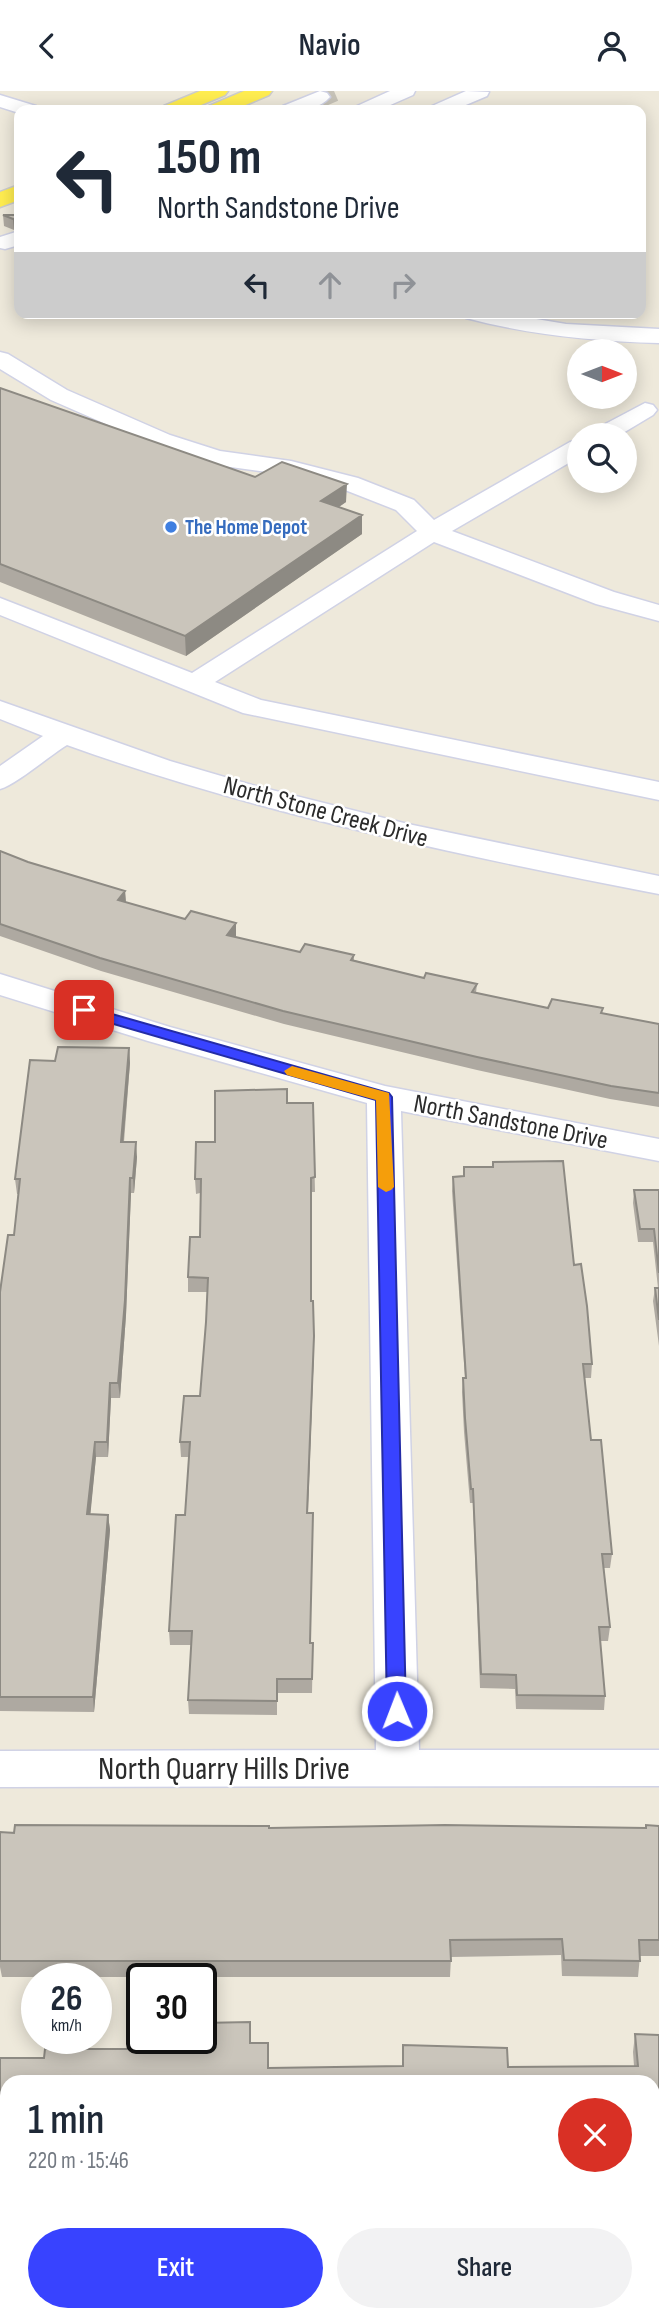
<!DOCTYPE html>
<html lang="en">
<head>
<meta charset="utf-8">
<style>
  body { margin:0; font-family:"Sofia Sans Condensed",sans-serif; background:#f2f2f3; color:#1f2937; height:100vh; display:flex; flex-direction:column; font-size:26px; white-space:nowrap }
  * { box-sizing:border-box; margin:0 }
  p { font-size:23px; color:#747a83 }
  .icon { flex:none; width:38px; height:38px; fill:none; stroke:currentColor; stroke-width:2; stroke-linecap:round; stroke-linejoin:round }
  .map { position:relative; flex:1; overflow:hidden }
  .details { position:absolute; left:0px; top:1984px; width:660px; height:247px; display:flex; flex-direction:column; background:#fff; border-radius:21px 21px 0 0; box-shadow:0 4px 18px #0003 }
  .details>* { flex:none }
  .banner { position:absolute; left:14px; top:14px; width:632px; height:214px; border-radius:14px; box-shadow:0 4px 18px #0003; background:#fff; color:#1f2937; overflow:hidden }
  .needle { width:46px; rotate:90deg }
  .buttons { position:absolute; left:567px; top:248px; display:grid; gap:14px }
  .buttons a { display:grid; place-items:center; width:70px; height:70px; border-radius:50%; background:#fff; box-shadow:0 4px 18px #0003; font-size:35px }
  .speed { position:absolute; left:21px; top:1872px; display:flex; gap:14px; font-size:35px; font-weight:700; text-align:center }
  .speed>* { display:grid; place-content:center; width:91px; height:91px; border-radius:50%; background:#fff; box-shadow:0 4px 18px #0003; line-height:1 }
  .speed small { font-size:18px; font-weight:400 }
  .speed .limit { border:4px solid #111; border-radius:10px; background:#fff; color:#111 }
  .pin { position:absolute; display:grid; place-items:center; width:60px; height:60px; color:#fff; margin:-30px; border-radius:14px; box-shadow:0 4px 10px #0006 }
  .me { position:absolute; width:77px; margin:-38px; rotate:359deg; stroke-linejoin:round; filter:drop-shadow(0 0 5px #0008) }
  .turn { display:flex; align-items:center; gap:24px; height:147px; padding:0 28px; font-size:32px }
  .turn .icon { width:91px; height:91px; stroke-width:2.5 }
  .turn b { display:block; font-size:49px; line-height:60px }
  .lanes { display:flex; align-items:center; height:66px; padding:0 28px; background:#0003; justify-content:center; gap:35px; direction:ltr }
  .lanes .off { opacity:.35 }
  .round { display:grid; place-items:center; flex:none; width:74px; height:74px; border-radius:37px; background:#f2f2f3 }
  .head { display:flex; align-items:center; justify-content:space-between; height:119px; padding:0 28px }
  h1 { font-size:42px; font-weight:600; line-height:52px }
  .button { display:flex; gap:14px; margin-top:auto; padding:14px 28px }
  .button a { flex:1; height:80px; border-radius:42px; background:#3843ff; color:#fff; font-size:28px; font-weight:600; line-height:80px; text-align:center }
  .button a+a { background:#f2f2f3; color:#1f2937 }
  header { display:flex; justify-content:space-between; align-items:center; height:91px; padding:0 28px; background:#fff; font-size:32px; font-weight:600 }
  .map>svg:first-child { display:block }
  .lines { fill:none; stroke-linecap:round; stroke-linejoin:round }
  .minor-tunnel { stroke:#c7c3b8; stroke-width:21; stroke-dasharray:21 10; stroke-linecap:butt }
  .minor-casing { stroke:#d0d2e5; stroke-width:3 }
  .major-casing { stroke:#ccc; stroke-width:3 }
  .minor { fill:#fff; fill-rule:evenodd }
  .major { fill:#ffed50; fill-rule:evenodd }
  .wall { fill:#aea9a1 }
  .shaded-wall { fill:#8d8a83 }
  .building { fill:#cac5bb; stroke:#8d8a83; stroke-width:2 }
  .route { fill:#3843ff; stroke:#242ca6; stroke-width:2 }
  .slow { fill:#f59e0b }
  .shop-dot { fill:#3f7fe0; stroke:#fff; stroke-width:2.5 }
  .labels { text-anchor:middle; stroke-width:5; stroke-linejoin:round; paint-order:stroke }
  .far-shop-label { font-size:21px; font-weight:bold; fill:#366cbe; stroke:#fff; text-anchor:start }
  .street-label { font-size:26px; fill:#2b2b2b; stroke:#fff }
  .near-street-label { font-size:32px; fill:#2b2b2b; stroke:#fff }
</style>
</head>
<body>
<header><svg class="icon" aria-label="back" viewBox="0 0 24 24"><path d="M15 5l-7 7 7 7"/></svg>Navio<svg class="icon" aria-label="person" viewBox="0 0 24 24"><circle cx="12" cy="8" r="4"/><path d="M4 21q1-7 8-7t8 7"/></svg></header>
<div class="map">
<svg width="659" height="2231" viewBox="0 0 659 2231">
  <rect width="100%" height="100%" fill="#eee9db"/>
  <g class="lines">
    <path class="minor-tunnel" d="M320 6 334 0"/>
    <g class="minor-casing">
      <path id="minor" d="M320 0 327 2 330 6C318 20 297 20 280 19L283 15Z
        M390 0H415L413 4 379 19H354L357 15Z
        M466 0 489 1 487 5 454 19H429L432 15Z
        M0 4 36 15 39 19H19V22L0 16Z
        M19 140V154L5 158 0 157V146Z
        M463 222H500L566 233 659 238V252C593 250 530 244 466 227Z
        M0 261 8 263 67 299 170 344 220 360 291 370 358 387 414 409 434 429 570 351 579 349V366L452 440 614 501 659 514V530L596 513 434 451 215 591 261 609 659 691V709L243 622 0 524V507L192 582 417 440 396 419 340 397 290 384 216 374 154 354 51 309 0 278Z
        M645 312 653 314 657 319 653 324 618 345H588L592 340Z
        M0 610 170 670 252 694 408 733 659 785V803C459 764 259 723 67 654 49 665 17 693 0 698V675L43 645 0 628Z
        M0 883 170 936 385 995 659 1048V1070L401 1020 419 1659H659V1695L0 1696V1660L376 1659 367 1012 148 950 0 904Z"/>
    </g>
    <g class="major-casing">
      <path id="major" d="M200 0H228L225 4 189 19H160L164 15Z
        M244 0H272L269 4 234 19H205L209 15Z
        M19 94V109L0 116V101Z"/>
    </g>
    <use href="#minor" class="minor"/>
    <use href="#major" class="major"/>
  </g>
  <path class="wall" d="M3 124H19L14 139 4 135Z
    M0 297 255 386 346 411 339 416 362 424V443L186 565 0 491Z
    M0 760 28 771 125 800 126 811 185 828 236 832V846L300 861 354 864V869L424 887 477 893 476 902 548 917 602 922 659 933V1016L610 1008 477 979 284 933 101 880 0 845Z
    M129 957 130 972 124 1051 137 1066 134 1102H131L126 1224 120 1307H111L108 1366H96L90 1423 108 1424 110 1439 94 1621 0 1620V1201L14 1144 18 1103H17L15 1088 55 970Z
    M287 1012H313L315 1101H311V1210L314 1259 308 1422 310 1552H313L312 1602H277V1624L189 1623 188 1609 191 1554H170L169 1540 185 1424 189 1366H181L180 1351 200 1305 206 1231 207 1201H188V1186L200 1146V1102L196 1103 195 1088 215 1051Z
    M493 1071 574 1174 592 1273 591 1287H585L591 1349 612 1463 610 1477H604L610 1536 608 1550H600L605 1605 604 1619 516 1618 515 1598 480 1597 473 1412H470L464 1341 462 1301 463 1287H465L452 1100 453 1086 464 1085V1076H492Z
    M634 1099H659V1255L653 1210 655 1197H658L653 1151H638L633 1112Z
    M659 1735V1865H640L638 1886 562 1885 561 1864 451 1866 450 1886H2L0 1876V1741L269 1737H645Z
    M635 1943 659 1944V2109H653V1992H7V2128H0V1967H44L251 1952 269 1977 402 1975 403 1954 508 1976 634 1975 633 1961Z"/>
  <path class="shaded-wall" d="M19 127V138L14 139 13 128Z
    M347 393 346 411 321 428V410Z
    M362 424V443L186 565 185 545Z
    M125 800 126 813 118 809Z
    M236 832V845L227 857V844Z
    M129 957 130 972 122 1066 121 1051Z
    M136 1051 137 1066 134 1102 133 1087Z
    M130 1087 131 1102 126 1224 120 1307 118 1292Z
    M314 1245V1259L307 1437V1422Z
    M110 1292 111 1307 108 1366 107 1351Z
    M95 1351 96 1366 89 1438 87 1423Z
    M108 1424 110 1439 94 1621 93 1606Z"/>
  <path class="building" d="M3 124H19V127L13 128Z
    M0 297 255 386 282 371 347 393 321 410 362 424 185 545 0 473Z
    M0 760 28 771 125 800 118 809 185 828 191 820 236 832 227 844 300 861 305 853 354 864 351 869 424 887 426 882 477 893 472 901 548 917 552 908 603 917 601 922 659 933V1002L611 995 477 966 283 920 100 867 0 833Z
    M58 956 129 957 121 1051H136L133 1087H130L125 1209 118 1292H110L107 1351H95L87 1423 108 1424 93 1606H0V1201L8 1144H14L20 1088H15L30 969 55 970Z
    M287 998V1012H313L315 1086 311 1087V1210H313L314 1245 307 1422H313L310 1552H313L312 1588H277V1610L188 1609 192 1540H169L176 1424H185L190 1351H180L184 1305H200L206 1231 208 1187 188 1186 190 1146H200L201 1088H195L196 1051H215V1000Z
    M563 1070 574 1174 581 1173 587 1215 592 1273H583L591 1349H601L612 1463H602L610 1536H599L605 1605 517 1604 516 1584 481 1583 473 1398H471L465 1327 463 1287H466L453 1086 464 1085V1076H493V1071Z
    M634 1099H659V1182L654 1138H640Z
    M655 1197H659V1229Z
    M15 1734 269 1735V1737L445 1734 646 1737V1734L659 1735V1849H639L640 1870 564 1869 562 1848 450 1849 451 1870H0V1741L14 1742Z
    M250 1931V1952H268V1977L403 1975V1954L507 1957 508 1976 638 1975 635 1943 659 1944V2092H653V1992H7V2111H0V1967H44L45 1958H166V1948H201V1932Z"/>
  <path class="route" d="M84 915 389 1002 392 1006 406 1620 403 1626 397 1628 390 1626 387 1620 376 1009 79 923 77 919Z"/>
  <path class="slow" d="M292 975 389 1002 394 1096 391 1099 386 1101 378 1096 376 1009 287 984 284 980Z"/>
  <circle class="shop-dot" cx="171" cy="436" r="7"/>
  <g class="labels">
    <g class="far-shop-label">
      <text x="185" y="443">The Home Depot</text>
    </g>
    <g class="street-label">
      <text transform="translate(326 720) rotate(15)" y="9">North Stone Creek Drive</text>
      <text transform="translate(511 1030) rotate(11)" y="9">North Sandstone Drive</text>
    </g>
    <g class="near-street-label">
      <text x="224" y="1688">North Quarry Hills Drive</text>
    </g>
  </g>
</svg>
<div class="buttons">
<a><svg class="needle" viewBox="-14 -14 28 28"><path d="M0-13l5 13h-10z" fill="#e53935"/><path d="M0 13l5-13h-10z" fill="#747a83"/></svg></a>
<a><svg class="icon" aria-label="search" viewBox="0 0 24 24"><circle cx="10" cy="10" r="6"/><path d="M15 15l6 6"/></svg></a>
</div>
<div class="speed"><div>26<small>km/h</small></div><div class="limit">30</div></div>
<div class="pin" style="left:84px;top:919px;background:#d93025"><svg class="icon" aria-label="arrive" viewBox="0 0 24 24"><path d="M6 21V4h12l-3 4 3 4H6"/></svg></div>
<svg class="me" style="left:397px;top:1620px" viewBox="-20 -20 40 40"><circle r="17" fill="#3843ff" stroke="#fff" stroke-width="3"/><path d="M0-11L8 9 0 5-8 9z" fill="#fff"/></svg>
<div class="banner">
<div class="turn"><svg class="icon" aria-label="left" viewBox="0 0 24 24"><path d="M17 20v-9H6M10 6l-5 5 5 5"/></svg><div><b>150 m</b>North Sandstone Drive</div></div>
<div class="lanes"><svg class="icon" aria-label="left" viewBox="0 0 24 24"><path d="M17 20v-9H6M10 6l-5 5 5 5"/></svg><svg class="icon off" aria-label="ahead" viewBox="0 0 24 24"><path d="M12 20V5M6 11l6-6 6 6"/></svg><svg class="icon off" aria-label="right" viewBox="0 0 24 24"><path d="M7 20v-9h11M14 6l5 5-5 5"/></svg></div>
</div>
<section class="details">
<div class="head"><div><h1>1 min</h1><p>220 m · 15:46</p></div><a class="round" style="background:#d93025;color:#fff"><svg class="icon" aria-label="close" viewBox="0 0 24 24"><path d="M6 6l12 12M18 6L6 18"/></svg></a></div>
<div class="button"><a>Exit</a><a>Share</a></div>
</section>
</div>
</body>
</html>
